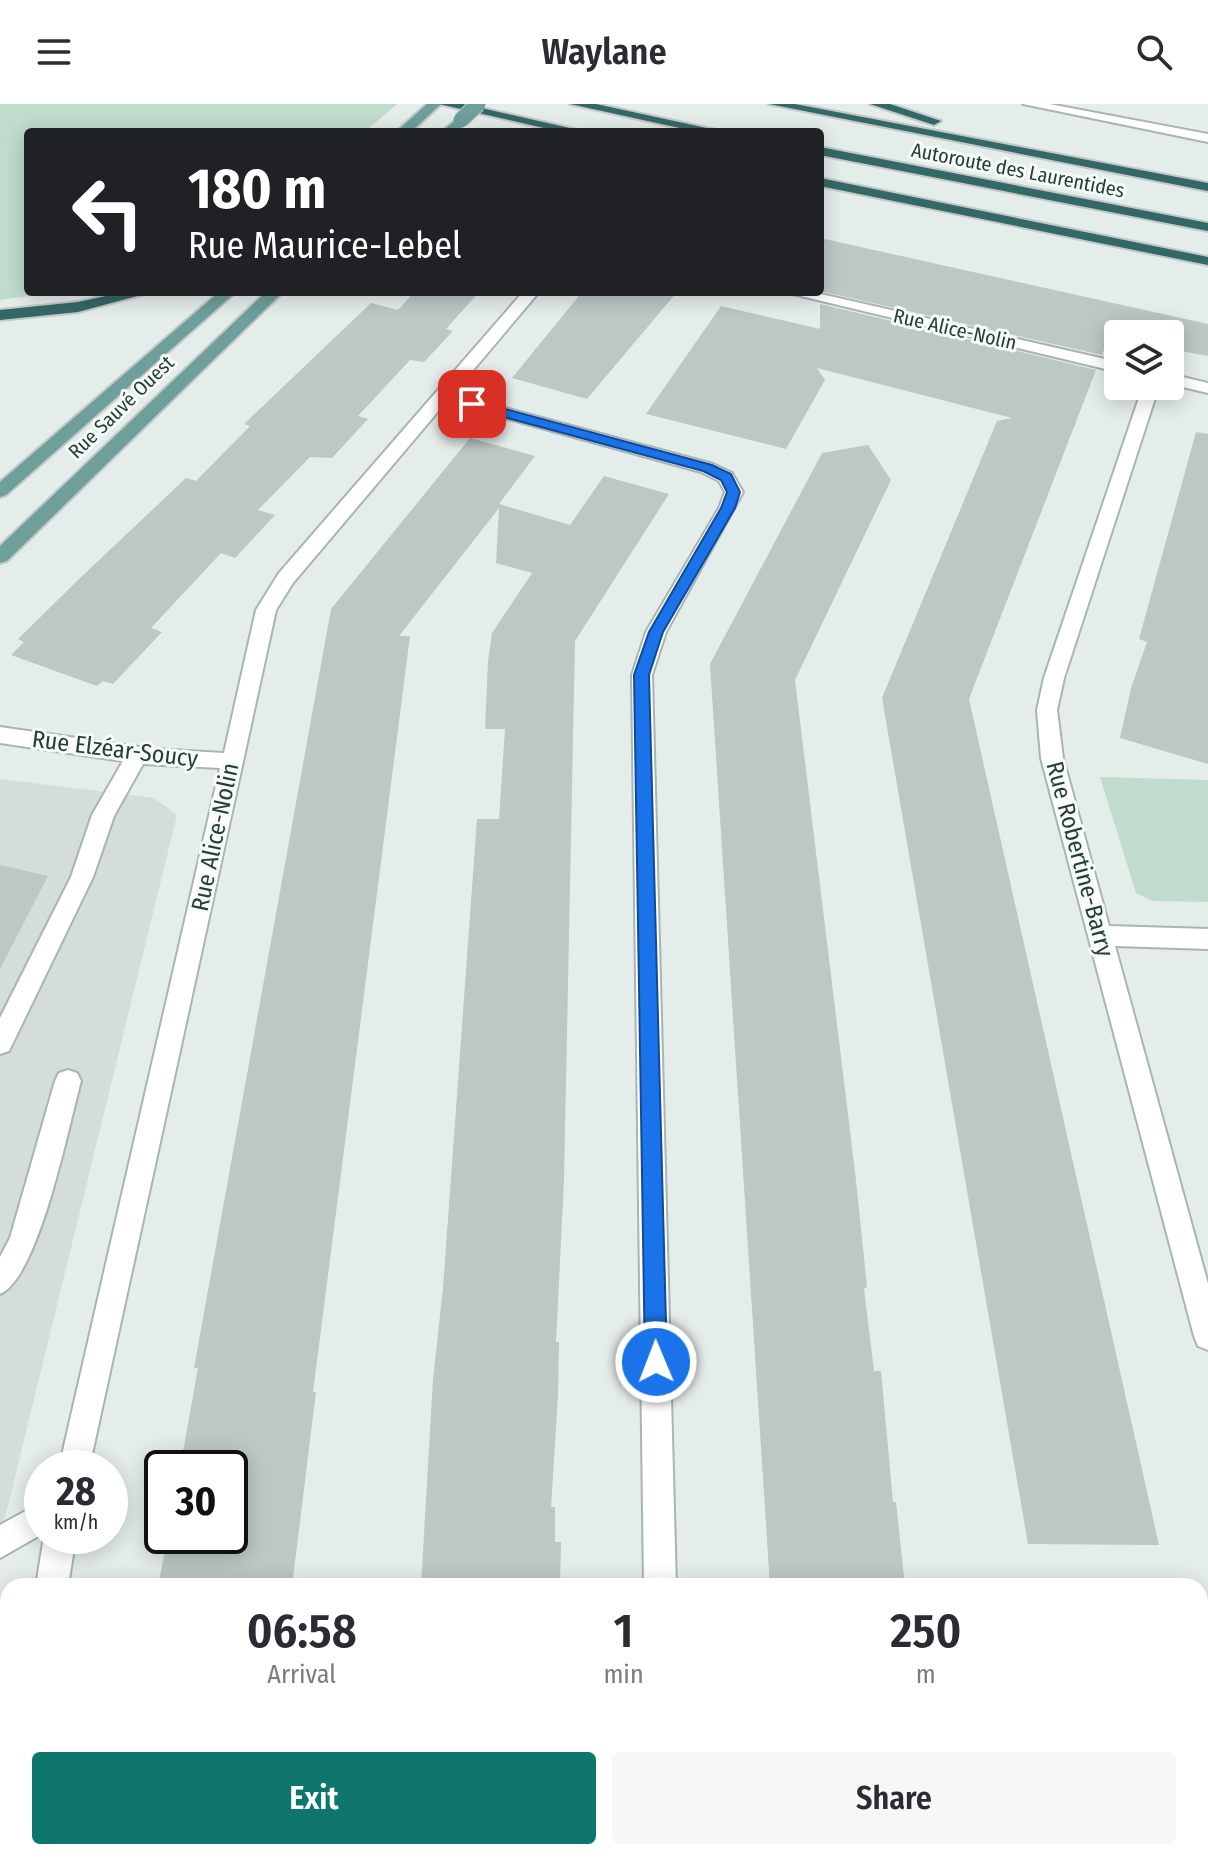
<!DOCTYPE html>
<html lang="en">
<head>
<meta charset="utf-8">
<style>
  body { margin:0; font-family:"Fira Sans Condensed",sans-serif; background:#f7f7f7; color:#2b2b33; height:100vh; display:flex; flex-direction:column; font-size:30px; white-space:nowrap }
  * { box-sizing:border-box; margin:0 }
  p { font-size:26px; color:#7c7c81 }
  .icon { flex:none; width:44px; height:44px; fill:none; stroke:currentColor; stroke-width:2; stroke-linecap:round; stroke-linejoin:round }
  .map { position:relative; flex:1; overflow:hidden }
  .panel { position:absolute; left:0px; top:1474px; width:1208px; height:282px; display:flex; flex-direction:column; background:#fff; border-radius:24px 24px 0 0; box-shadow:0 4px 20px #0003 }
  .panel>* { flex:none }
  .top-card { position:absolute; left:24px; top:24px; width:800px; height:168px; border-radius:8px; box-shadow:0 4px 20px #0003; background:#202124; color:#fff; overflow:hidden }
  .fabs { position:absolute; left:1104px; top:216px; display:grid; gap:16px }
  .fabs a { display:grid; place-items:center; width:80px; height:80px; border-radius:8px; background:#fff; box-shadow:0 4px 20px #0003; font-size:40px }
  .speed { position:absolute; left:24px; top:1346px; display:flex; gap:16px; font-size:40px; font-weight:700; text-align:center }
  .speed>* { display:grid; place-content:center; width:104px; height:104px; border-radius:50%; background:#fff; box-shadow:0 4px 20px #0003; line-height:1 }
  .speed small { font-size:20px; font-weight:400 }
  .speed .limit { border:4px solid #111; border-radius:12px; background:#fff; color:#111 }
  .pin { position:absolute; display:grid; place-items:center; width:68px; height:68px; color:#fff; margin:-34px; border-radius:16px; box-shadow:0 4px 12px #0006 }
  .me { position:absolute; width:88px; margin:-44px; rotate:359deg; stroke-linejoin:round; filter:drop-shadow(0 0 6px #0008) }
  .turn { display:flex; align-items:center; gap:28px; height:168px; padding:0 32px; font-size:36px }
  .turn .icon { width:104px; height:104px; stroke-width:2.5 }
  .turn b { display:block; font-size:56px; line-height:68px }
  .eta { display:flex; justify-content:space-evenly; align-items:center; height:136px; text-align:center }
  .eta b { font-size:48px; font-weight:600; line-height:56px }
  .primary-button { display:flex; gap:16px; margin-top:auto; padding:16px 32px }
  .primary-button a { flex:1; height:92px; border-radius:8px; background:#0f766e; color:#fff; font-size:32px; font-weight:600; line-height:92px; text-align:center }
  .primary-button a+a { background:#f7f7f7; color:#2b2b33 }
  header { display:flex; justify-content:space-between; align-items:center; height:104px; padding:0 32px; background:#fff; font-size:36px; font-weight:600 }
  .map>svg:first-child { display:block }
  .built { fill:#d4ddda }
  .green { fill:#c0dccd }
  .building { fill:#bbc8c5 }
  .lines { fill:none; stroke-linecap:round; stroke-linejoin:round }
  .minor-casing { stroke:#a8b5b3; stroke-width:4 }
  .major-casing { stroke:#c2c9c8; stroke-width:4 }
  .highway-casing { stroke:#c2c9c8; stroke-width:4 }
  .minor { fill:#fff; fill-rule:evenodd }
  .major { fill:#6e9f9a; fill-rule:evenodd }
  .highway { fill:#346866; fill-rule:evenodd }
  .major-bridge-casing { stroke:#c2c9c8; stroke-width:17; stroke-linecap:butt }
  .major-bridge { stroke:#6e9f9a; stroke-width:15 }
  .route { fill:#1a73e8; stroke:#114b97; stroke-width:2 }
  .labels { text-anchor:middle; stroke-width:6; stroke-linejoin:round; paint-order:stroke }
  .far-street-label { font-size:20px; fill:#263e3b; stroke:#f6faf8 }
  .street-label { font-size:24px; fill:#263e3b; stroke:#f6faf8 }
</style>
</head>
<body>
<header><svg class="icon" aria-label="menu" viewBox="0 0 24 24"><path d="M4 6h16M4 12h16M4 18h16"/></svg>Waylane<svg class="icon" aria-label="search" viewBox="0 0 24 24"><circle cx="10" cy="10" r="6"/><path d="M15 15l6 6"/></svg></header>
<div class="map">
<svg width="1208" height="1755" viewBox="0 0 1208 1755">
  <rect width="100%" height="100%" fill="#e5edeb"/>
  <path class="built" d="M0 675 154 694 177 711 0 1434Z"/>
  <path class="green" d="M0 0H397L364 28H28V188H59L0 196Z
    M1100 673 1208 676V798L1152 797 1136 789Z"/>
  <path class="building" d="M820 134 1208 220V252L1170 245V230L1109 232 1102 251 820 187Z
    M414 188H479L446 225 453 227 424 258 410 256 358 312 368 315 332 354 310 353 258 406 275 411 235 454 221 449 151 524 162 528 113 580 103 577 97 582 11 551 24 538 18 535 78 476 186 374 196 377 250 322 244 320 371 199 398 206Z
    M582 188H677L587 295 512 274Z
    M820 200 1096 266 969 595 1159 1441 1028 1440 882 594 997 317 1012 314 817 264 825 276 786 345 646 310 721 202 820 225Z
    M1196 328 1208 330V660L1120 634 1131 584 1147 538 1139 535Z
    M470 334 535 352 499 400 570 421 604 372 669 390 575 537 564 1076 556 1238H559L558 1291 551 1403H555V1438H561L560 1482H421L433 1276 443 1184 477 715H499L505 625H485L488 557 492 529 532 469 496 459 499 404 399 532H410L313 1288H316L292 1482H158L168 1432H230V1364H180L198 1264H194L331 505Z
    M868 341 891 376 795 576 856 1076 867 1183 864 1185 874 1267H881L893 1398H896L905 1482H770L710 560 822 349Z
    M0 761 48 772 0 865Z"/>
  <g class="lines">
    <g class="minor-casing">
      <path id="minor" d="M1023 0H1049L1208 30V38Z
        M523 188H539L453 290 713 360 732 369 743 388 666 528 652 571 676 1482H644L632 571 646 528 719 404 725 388 719 377 701 368 446 298 293 479 276 506 89 1364H59L220 664 143 660 114 712 93 773 9 947 0 950V914L71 773 92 711 123 657 0 639V623L153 645 224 649 256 506 279 469Z
        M784 188H812L1118 258V268Z
        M1170 270 1208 279V289L1170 280Z
        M1143 282H1159L1064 574 1057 606 1063 654 1109 822 1208 825V845L1115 842 1208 1180V1246L1198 1242 1194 1232 1041 654 1037 606 1044 574Z
        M68 966 77 969 81 977C69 1020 39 1174 0 1190V1153L10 1134 55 977 59 969Z
        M42 1398V1430L0 1454V1421Z
        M44 1432H76L68 1482H36Z
        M1208 1517V1549L1200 1552V1520Z
        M8 1608V1649L0 1653V1612Z"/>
    </g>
    <g class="major-casing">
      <path id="major" d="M427 0H441L411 28H396Z
        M461 12 468 16 456 28H441Z
        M219 188H236L6 391 0 393V378Z
        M266 188H283L7 457 0 459V442Z"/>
    </g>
    <g class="highway-casing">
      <path id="highway" d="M439 0H464L587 28H561Z
        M570 0H596L725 28H698Z
        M769 0H795L1208 79V87Z
        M870 0H890L941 17 934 21Z
        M820 43 1208 119V127L820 51Z
        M820 74 1208 153V161L820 82Z
        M124 188H152L78 208 0 216V206L78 198Z"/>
    </g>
    <use href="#minor" class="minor"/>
    <use href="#major" class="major"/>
    <use href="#highway" class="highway"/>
    <g class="major-bridge-casing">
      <path id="major-bridge" d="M461 16 478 0"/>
    </g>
    <use href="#major-bridge" class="major-bridge"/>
  </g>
  <path class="route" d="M472 296 712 361 731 370 740 388 735 404 663 528 649 571 667 1258 663 1266 656 1269 648 1266 645 1258 634 571 649 528 721 404 727 388 721 376 703 367 467 303V297Z"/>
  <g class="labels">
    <g class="far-street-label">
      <text transform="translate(1018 66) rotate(11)" y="7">Autoroute des Laurentides</text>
      <text transform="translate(955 225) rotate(13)" y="7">Rue Alice-Nolin</text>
      <text transform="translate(121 303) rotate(-44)" y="7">Rue Sauvé Ouest</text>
    </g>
    <g class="street-label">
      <text transform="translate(115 645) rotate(7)" y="8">Rue Elzéar-Soucy</text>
      <text transform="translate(215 733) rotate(-78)" y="8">Rue Alice-Nolin</text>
      <text transform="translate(1080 755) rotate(75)" y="8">Rue Robertine-Barry</text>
    </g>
  </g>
</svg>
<div class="fabs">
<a><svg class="icon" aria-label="layers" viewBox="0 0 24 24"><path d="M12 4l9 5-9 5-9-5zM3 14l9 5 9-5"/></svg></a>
</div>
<div class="speed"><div>28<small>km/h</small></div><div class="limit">30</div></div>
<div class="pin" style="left:472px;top:300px;background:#d93025"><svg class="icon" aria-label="arrive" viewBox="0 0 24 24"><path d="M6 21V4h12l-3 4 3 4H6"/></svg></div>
<svg class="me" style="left:656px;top:1258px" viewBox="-20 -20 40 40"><circle r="17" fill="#1a73e8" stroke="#fff" stroke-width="3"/><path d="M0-11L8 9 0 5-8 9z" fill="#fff"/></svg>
<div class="top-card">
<div class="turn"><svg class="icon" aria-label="left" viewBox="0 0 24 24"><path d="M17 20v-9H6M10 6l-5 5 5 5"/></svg><div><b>180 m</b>Rue Maurice-Lebel</div></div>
</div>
<section class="panel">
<div class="eta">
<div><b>06:58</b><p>Arrival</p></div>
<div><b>1</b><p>min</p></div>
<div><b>250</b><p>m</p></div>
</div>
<div class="primary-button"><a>Exit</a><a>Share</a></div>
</section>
</div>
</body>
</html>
